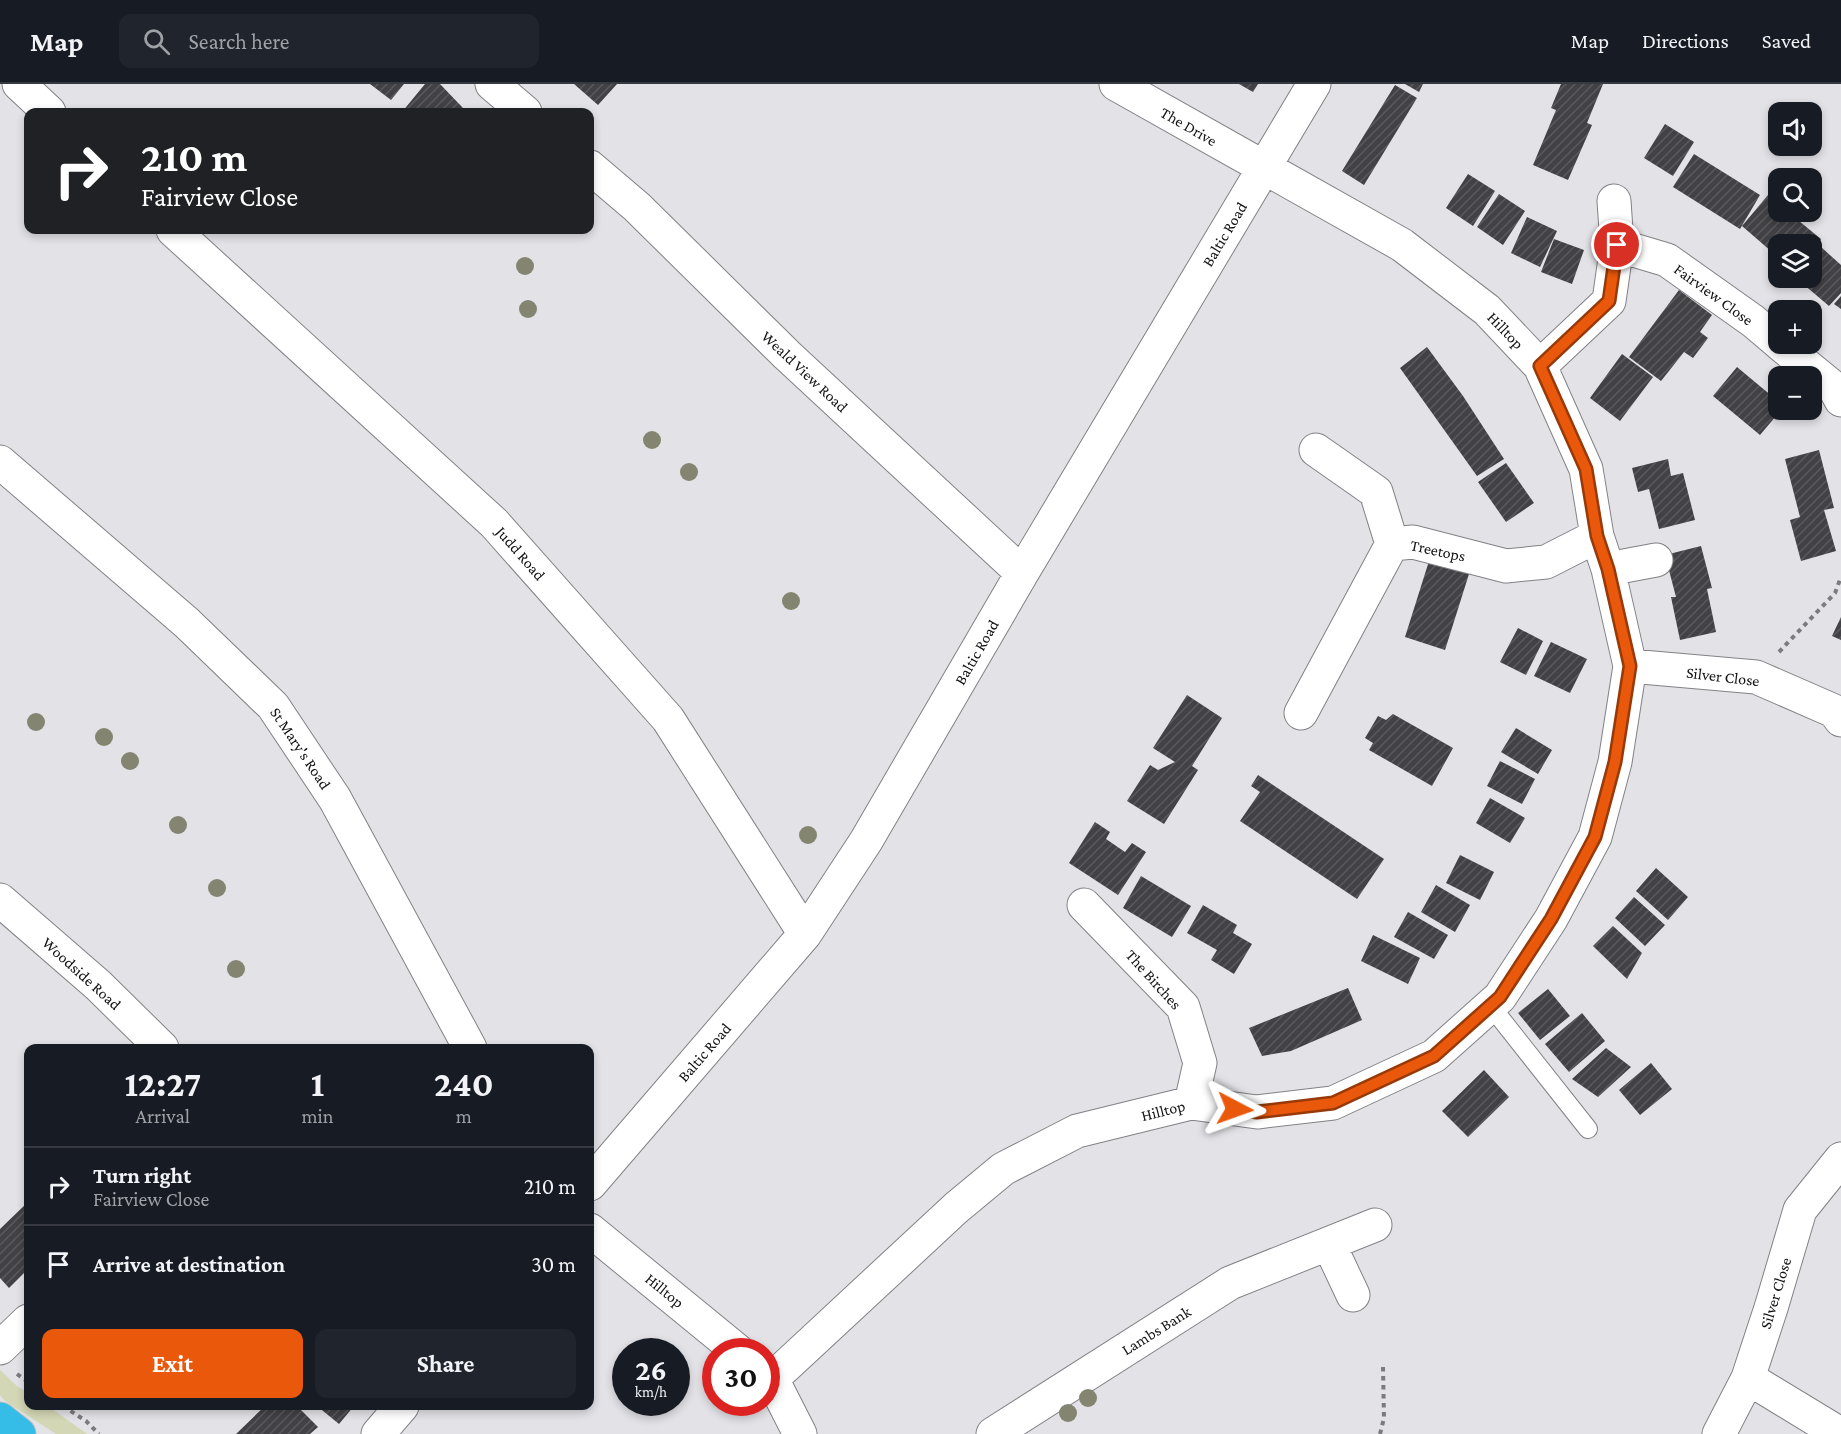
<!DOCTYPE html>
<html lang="en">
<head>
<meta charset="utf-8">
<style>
  body { margin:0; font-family:"Crimson Pro",serif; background:#20242c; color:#f1f3f6; height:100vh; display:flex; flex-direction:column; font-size:22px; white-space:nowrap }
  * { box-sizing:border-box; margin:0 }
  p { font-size:20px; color:#9ea1a6 }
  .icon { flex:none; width:33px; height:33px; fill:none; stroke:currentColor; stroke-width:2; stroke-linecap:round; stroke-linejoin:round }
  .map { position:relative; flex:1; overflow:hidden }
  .panel { position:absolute; left:24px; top:960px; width:570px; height:366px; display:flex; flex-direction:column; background:#171b24; border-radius:12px; box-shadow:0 3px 9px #0003 }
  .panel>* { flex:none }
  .top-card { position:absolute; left:24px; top:24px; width:570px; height:126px; border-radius:12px; box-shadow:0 3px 9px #0003; background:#202124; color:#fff; overflow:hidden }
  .buttons { position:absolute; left:1768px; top:18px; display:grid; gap:12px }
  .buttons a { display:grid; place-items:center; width:54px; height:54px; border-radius:12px; background:#171b24; box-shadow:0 3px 9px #0003; font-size:30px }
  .speed { position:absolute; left:612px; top:1254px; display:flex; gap:12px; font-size:30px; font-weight:700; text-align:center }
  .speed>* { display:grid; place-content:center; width:78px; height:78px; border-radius:50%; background:#171b24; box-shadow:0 3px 9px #0003; line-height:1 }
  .speed small { font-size:15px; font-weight:400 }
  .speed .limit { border:9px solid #d22; background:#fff; color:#111 }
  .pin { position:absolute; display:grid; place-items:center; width:51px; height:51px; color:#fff; margin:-26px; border:3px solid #fff; border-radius:50%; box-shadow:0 2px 6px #0007 }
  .me { position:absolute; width:66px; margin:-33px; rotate:94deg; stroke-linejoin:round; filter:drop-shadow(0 0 4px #0008) }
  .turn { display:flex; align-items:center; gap:21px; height:126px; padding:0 18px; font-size:27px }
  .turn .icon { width:78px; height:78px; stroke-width:2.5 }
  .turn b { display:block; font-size:42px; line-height:51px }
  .eta { display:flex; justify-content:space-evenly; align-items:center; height:102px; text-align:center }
  .eta b { font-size:36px; font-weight:700; line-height:42px }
  .primary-button { display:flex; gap:12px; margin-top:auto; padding:12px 18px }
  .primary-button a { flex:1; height:69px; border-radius:12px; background:#ea580c; color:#fff; font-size:24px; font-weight:700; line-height:69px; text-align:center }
  .primary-button a+a { background:#20242c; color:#f1f3f6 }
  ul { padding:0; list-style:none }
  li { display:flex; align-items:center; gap:18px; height:78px; padding:0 18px; border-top:2px solid #363941 }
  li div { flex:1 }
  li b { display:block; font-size:22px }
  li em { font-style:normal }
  header { display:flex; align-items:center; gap:36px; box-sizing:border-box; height:84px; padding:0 30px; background:#171b24; border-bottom:2px solid #363941 }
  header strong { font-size:28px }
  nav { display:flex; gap:33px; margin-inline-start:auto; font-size:21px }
  .search { width:420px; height:54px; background:#20242c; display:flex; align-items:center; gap:15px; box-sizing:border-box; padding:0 21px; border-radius:12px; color:#9ea1a6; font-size:22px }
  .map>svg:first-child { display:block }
  .grass { fill:#d4d7b5 }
  .building { fill:url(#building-hatch) }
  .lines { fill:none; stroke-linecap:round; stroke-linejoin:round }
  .lane-casing { stroke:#828286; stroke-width:20 }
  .street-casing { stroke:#828286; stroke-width:35 }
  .highway-casing { stroke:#bdbdbd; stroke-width:35 }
  .path { stroke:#7b7b7e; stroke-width:4; stroke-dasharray:4.5 4.5; stroke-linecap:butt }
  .lane { stroke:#fff; stroke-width:18 }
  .street { stroke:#fff; stroke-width:33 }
  .highway { stroke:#36bde7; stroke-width:33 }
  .tree { fill:#848571 }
  .route-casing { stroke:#983908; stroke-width:15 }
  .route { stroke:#ea580c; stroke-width:10 }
  .labels { text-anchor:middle; stroke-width:6; stroke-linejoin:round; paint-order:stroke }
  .street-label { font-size:16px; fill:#131315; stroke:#fff }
</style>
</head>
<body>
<header>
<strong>Map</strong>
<div class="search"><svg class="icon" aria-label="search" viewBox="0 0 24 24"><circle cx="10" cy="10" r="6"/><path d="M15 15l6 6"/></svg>Search here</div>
<nav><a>Map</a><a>Directions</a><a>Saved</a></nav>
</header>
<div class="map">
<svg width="1841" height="1350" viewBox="0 0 1841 1350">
  <defs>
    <pattern id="building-hatch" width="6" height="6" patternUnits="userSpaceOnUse" patternTransform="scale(1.5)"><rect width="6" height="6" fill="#424246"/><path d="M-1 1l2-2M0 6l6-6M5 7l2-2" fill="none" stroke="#5a5a5d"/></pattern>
  </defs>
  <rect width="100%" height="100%" fill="#e2e2e7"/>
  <path class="grass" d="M0 1286 18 1303 28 1308V1322H48L87 1350H56L5 1317 0 1311Z"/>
  <path class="building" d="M370 0H404L391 16Z
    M425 0H440L463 24 458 28H402Z
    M574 0H617L598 21Z
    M1239 0H1258L1253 8Z
    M1405 0H1423L1419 8Z
    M1561 0H1603L1587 39 1592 41 1568 96 1533 81 1556 26 1551 24Z
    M1395 1 1417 14 1364 101 1342 87Z
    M1665 40 1694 58 1673 92 1644 74Z
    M1694 70 1760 111 1740 145 1673 103Z
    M1468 90 1495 107 1473 142 1446 124Z
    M1499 110 1525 127 1503 161 1477 143Z
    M1768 111 1779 120V128H1788L1821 155 1812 166V160H1779V174L1742 142Z
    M1527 133 1557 147 1540 183 1511 169Z
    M1554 155 1584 166 1572 200 1541 188Z
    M1821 163 1841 181V209L1829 222 1796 194H1812V173Z
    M1679 206 1712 231 1700 248 1708 254 1693 274 1684 268 1661 297 1629 273Z
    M1841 212V225L1834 220Z
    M1427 263 1463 312 1504 375 1477 392 1400 284Z
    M1622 270 1653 293 1620 337 1590 314Z
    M1737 283 1779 318V326H1781L1760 351 1713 312Z
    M1819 366 1834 424 1824 426 1836 467 1801 477 1790 436 1800 433 1785 375Z
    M1668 375 1671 392 1683 389 1695 436 1659 445 1649 405 1638 408 1632 384Z
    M1506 379 1534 419 1506 438 1478 398Z
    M1701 462 1712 504 1707 505 1716 548 1680 556 1671 513H1676L1665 471Z
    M1429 477 1469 490 1445 566 1405 553Z
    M1841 533V556L1832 552Z
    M1518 544 1543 557 1526 591 1500 578Z
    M1551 558 1587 575 1570 609 1534 592Z
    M1187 611 1222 634 1192 682 1198 686 1164 740 1127 717 1150 681 1158 686 1175 678 1153 664Z
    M1393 630 1453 664 1432 702 1369 666 1373 659 1365 654 1378 632 1386 636Z
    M1516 644 1552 666 1538 690 1501 668Z
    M1500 677 1535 695 1522 720 1487 702Z
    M1258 691 1384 775 1357 815 1240 737 1260 708 1251 702Z
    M1490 714 1525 734 1510 759 1476 739Z
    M1095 738 1110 748 1106 755 1125 768 1132 759 1146 768 1118 811 1069 779Z
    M1460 771 1494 788 1480 816 1446 799Z
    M1656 784 1688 813 1668 836 1636 807Z
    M1141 792 1191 822 1172 853 1123 824Z
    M1436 801 1470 821 1455 848 1421 828Z
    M1634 813 1665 841 1645 862 1615 834Z
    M1203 821 1237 841 1233 849 1252 860 1234 890 1211 876 1217 866 1187 849Z
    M1408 828 1448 851 1434 875 1394 853Z
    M1613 842 1642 869 1627 895 1593 862Z
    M1373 851 1420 874 1408 900 1361 877Z
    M1348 904 1362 936 1291 967 1262 972 1249 944Z
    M1548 905 1570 932 1540 956 1518 929Z
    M1582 929 1605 957 1569 988 1545 960Z
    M1606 964 1631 983 1598 1013 1572 995Z
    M1651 979 1672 1005 1640 1031 1619 1006Z
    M1484 986 1509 1013 1468 1053 1442 1027Z
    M28 1118V1185L9 1204 0 1194V1145Z
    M265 1322H297L318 1343 310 1350H236Z
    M317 1322H354L339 1340Z"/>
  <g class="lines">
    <g class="lane-casing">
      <path id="lane" d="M1490 921 1588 1045"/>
    </g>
    <g class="street-casing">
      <path id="street" d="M19 0 49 28
        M492 0 525 28
        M590 83 637 123 787 271 1022 489
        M1614 117 1617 161
        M173 146 494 439 668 635 805 850
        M1780 260 1835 305 1841 316
        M1540 282 1609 217 1617 161 1667 176 1753 237 1779 259
        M1316 366 1376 408 1392 460
        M0 378 187 539 273 622 335 715 470 964
        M1608 485 1656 476
        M1630 582 1756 593 1834 627 1841 636
        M1301 629 1392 460 1413 458 1506 482 1546 478 1597 452
        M0 816 98 901 162 964
        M1084 821 1183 923 1200 979 1191 1019
        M590 1100 805 850 866 757 1022 489 1314 0
        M590 1146 739 1268
        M1329 1160 1353 1211
        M0 1264 28 1237
        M766 1290 772 1295 956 1124 1003 1085 1077 1047 1191 1019 1257 1028 1333 1019 1434 972 1500 913 1551 835 1595 753 1615 678 1630 582 1608 485 1597 452 1586 385 1540 282 1487 226 1402 161 1116 0
        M1748 1294 1840 1350
        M772 1295 800 1350
        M378 1350 402 1322
        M993 1350 1230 1199 1375 1141
        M1719 1350 1748 1294 1771 1224 1800 1126 1841 1075"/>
    </g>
    <g class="highway-casing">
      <path id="highway" d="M0 1335 19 1350"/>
    </g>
    <path class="path" d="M1779 568 1835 509 1841 493
      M17 1290 28 1298
      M63 1322 86 1337 99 1350
      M1380 1350 1384 1334 1383 1283"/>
    <use href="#lane" class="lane"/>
    <use href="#street" class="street"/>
    <use href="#highway" class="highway"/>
  </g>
  <g class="tree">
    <circle cx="525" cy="182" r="9"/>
    <circle cx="528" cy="225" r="9"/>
    <circle cx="652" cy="356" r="9"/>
    <circle cx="689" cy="388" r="9"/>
    <circle cx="791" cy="517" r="9"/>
    <circle cx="36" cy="638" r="9"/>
    <circle cx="104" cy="653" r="9"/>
    <circle cx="130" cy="677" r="9"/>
    <circle cx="178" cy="741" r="9"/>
    <circle cx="808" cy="751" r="9"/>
    <circle cx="217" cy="804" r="9"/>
    <circle cx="236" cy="885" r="9"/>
    <circle cx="1088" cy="1314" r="9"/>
    <circle cx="1068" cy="1329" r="9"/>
  </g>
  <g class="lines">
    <g class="route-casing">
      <path id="route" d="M1235 1025 1257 1028 1333 1019 1434 972 1500 913 1551 835 1595 753 1615 678 1630 582 1608 485 1597 452 1586 385 1540 282 1609 217 1617 161"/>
    </g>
    <use href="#route" class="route"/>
  </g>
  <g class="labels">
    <g class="street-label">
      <text transform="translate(1189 42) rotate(30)" y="6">The Drive</text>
      <text transform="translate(1224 150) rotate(-59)" y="6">Baltic Road</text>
      <text transform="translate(1714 210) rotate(36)" y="6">Fairview Close</text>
      <text transform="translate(1506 246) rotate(46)" y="6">Hilltop</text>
      <text transform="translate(805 287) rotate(43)" y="6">Weald View Road</text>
      <text transform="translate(1438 466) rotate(12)" y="6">Treetops</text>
      <text transform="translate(521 469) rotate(49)" y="6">Judd Road</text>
      <text transform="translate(976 568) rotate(-60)" y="6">Baltic Road</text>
      <text transform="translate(1723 592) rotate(7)" y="6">Silver Close</text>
      <text transform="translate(301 664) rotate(56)" y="6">St Mary's Road</text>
      <text transform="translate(82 889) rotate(42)" y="6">Woodside Road</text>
      <text transform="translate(1154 895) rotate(48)" y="6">The Birches</text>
      <text transform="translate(704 968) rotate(-49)" y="6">Baltic Road</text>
      <text transform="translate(1163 1026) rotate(-14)" y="6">Hilltop</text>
      <text transform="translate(665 1206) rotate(39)" y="6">Hilltop</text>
      <text transform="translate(1775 1209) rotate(-73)" y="6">Silver Close</text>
      <text transform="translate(1156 1246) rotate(-32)" y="6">Lambs Bank</text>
    </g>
  </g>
</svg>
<div class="buttons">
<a><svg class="icon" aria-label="sound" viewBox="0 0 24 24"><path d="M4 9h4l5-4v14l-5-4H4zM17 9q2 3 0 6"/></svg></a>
<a><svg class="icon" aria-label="search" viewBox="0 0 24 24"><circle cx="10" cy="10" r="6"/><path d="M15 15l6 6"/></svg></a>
<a><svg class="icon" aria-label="layers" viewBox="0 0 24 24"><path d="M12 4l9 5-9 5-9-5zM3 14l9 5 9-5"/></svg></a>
<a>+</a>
<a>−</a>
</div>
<div class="speed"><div>26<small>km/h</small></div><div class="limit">30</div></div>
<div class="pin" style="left:1617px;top:161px;background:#d93025"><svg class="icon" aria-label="arrive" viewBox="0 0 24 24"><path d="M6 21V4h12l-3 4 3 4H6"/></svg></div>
<svg class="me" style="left:1235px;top:1025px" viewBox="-20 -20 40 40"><path d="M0-17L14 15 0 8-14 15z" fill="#ea580c" stroke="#fff" stroke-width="4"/></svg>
<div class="top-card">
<div class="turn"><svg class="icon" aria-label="right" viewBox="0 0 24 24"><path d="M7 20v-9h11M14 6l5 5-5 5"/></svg><div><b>210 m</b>Fairview Close</div></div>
</div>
<section class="panel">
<div class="eta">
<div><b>12:27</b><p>Arrival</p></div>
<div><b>1</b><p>min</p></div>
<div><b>240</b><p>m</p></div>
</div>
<ul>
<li><svg class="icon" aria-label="right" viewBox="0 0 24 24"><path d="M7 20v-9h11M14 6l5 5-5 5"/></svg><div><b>Turn right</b><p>Fairview Close</p></div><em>210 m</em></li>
<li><svg class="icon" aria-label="arrive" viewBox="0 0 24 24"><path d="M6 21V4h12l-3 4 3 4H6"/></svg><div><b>Arrive at destination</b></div><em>30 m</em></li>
</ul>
<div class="primary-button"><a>Exit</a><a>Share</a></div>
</section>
</div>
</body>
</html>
